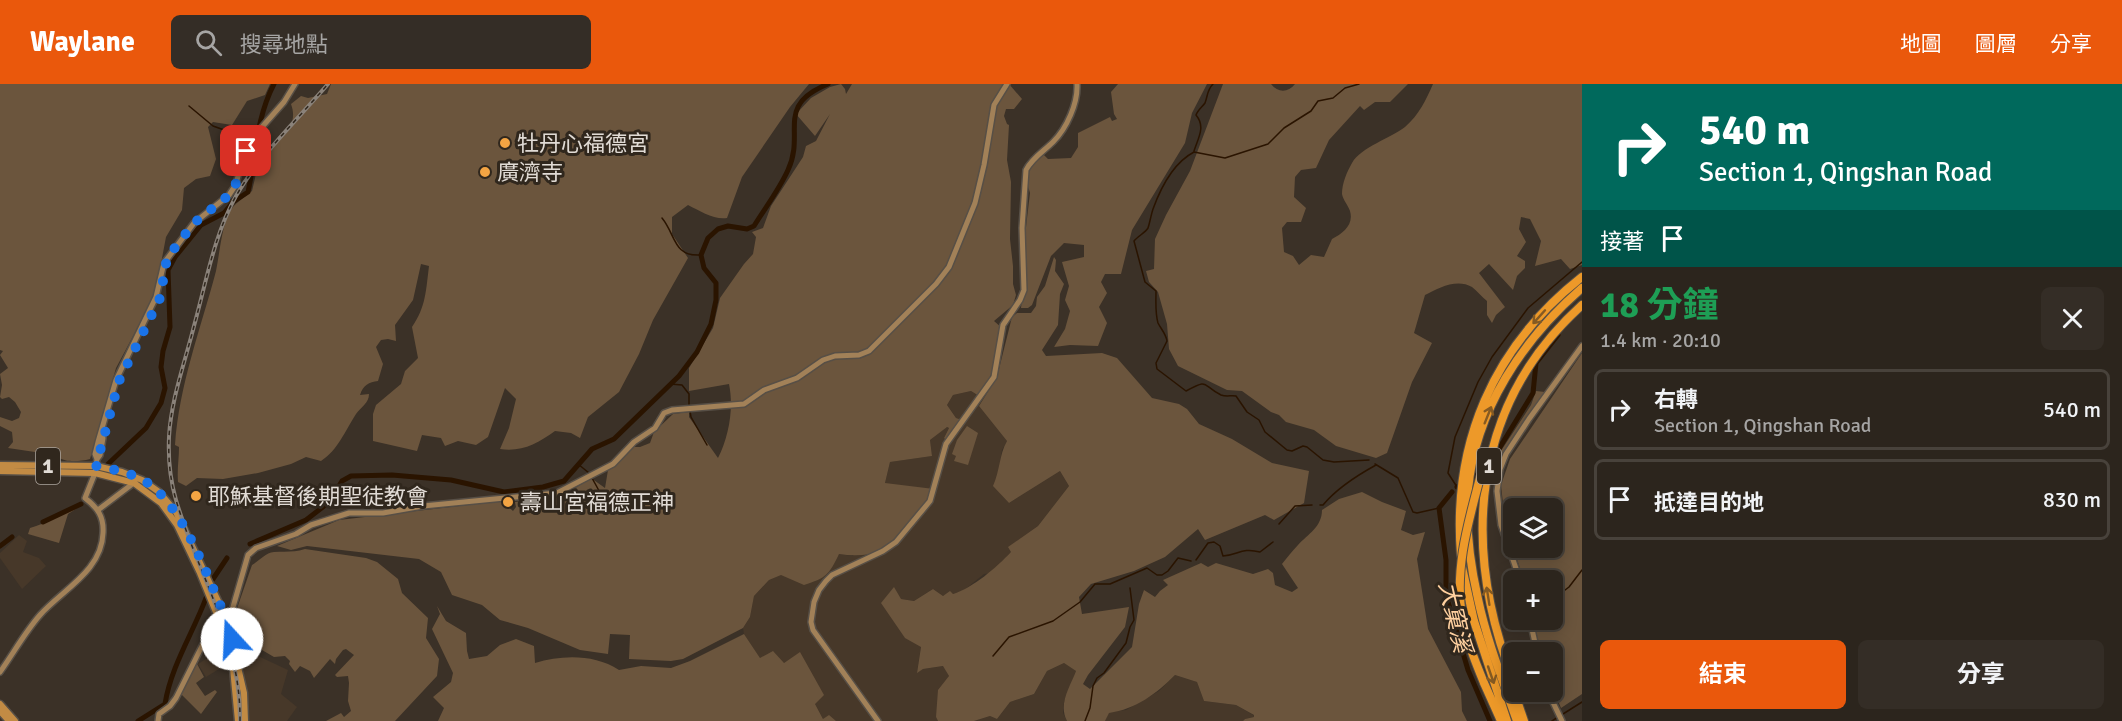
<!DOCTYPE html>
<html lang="zh-TW">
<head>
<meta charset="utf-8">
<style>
  body { margin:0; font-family:Signika,"Noto Sans TC",sans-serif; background:#342d26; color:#f1f3f6; height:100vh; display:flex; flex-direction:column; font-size:22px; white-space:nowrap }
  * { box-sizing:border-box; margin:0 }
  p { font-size:20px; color:#a6a5a4 }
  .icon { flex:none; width:33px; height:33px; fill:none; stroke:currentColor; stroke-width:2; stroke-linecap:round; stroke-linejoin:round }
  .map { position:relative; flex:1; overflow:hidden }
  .panel { display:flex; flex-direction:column; background:#2c251d; width:540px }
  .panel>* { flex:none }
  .top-card { background:#00695c; color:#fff; overflow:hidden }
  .buttons { position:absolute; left:1503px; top:414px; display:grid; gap:12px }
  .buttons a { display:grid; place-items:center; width:60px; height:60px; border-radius:9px; background:#2c251d; box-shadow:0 3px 15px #0003,0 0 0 2px #48423b; font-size:30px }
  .pin { position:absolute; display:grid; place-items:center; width:51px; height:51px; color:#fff; margin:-26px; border-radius:12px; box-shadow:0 3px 9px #0006 }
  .me { position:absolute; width:66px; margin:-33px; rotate:340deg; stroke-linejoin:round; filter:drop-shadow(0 0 4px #0008) }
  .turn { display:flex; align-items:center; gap:21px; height:126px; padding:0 18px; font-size:27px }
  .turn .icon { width:78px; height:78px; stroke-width:2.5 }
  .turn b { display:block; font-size:42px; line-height:51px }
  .then { display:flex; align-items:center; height:57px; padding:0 18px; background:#0003; gap:12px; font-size:22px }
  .round { display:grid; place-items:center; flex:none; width:63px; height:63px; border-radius:9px; background:#342d26 }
  .headline { display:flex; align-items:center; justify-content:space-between; height:102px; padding:0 18px }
  h1 { font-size:36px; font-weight:700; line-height:45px; color:#1e9e55 }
  .cta { display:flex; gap:12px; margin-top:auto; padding:12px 18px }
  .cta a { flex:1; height:69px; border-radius:9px; background:#ea580c; color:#fff; font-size:24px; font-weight:700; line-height:69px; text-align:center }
  .cta a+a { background:#342d26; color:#f1f3f6 }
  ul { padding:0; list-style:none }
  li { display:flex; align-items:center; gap:18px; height:81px; margin:0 12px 9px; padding:0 6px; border:3px solid #48423b; border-radius:9px }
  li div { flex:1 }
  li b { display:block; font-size:22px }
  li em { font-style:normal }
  header { display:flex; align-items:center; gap:36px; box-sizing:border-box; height:84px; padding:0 30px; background:#ea580c; color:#fff }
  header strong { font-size:28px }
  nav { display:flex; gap:33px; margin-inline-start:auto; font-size:21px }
  .search { width:420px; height:54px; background:#342d26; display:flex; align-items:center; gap:15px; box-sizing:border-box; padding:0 21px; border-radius:9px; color:#a6a5a4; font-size:22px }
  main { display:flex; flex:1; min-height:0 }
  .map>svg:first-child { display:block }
  .built { fill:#473829 }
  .green { fill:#6b553d }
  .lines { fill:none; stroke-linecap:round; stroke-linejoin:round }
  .stream { stroke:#2a1400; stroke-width:1.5 }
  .river { stroke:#2a1400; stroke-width:5 }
  .secondary-casing { stroke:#574f46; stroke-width:8 }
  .primary-casing { stroke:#574f46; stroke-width:9 }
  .highway-casing { stroke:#574f46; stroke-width:10 }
  .secondary { stroke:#a28158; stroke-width:5 }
  .primary { stroke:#c28b44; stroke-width:6 }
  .highway { stroke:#ed9929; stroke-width:8 }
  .rail-casing { stroke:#8a827a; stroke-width:4 }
  .rail { stroke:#30271d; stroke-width:1.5; stroke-dasharray:4.5; stroke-linecap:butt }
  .highway-bridge-casing { stroke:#574f46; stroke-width:10; stroke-linecap:butt }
  .highway-bridge { stroke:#ed9929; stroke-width:8 }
  .oneway { stroke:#855a22 }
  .route { stroke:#1a73e8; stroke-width:10; stroke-dasharray:0 18 }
  .poi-dot { fill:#f3a443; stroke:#30271d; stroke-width:2 }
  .labels { text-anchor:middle; stroke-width:6; stroke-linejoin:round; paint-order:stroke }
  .shield { fill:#30271d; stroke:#aca59e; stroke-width:1.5 }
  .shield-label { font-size:21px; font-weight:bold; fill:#e1dbd5 }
  .poi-label { font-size:22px; fill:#e1dbd5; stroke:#30271d; text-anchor:start }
  .water-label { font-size:24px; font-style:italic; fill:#ffd09f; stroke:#30271d }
</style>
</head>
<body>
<header>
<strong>Waylane</strong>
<div class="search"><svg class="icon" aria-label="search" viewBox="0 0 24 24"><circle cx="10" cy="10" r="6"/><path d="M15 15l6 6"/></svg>搜尋地點</div>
<nav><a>地圖</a><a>圖層</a><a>分享</a></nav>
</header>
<main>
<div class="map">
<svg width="1582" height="637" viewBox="0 0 1582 637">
  <rect width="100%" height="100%" fill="#3b3127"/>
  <path class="built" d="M971 307 983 315 979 322 1007 357 1002 366 998 392 994 402 1009 419 1060 387 1069 402 1038 442 1009 463 1012 468 992 489 984 490 963 507 953 510 943 512 933 505 914 517 901 515 921 563 917 588 923 585 944 582 949 592 936 633 938 637H836L823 635 815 620 799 569 784 579 760 574 744 550 743 544 750 533 754 512 769 496 780 491 839 470 853 472 885 399 890 378 932 372 930 356 946 343 949 344 944 354 946 355 961 336 956 334 947 321 953 311Z
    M19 451 27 457 23 468 39 474 46 482 22 505 0 474V469Z
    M252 559 260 564 258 572 288 586 281 610 297 623 287 637H247L245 600 239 572Z
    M223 564 227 580 206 593 198 580Z
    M1064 579 1076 587 1064 618 1063 629 1067 637H974L990 632 997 635 1010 618 1034 610 1047 587Z
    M1175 591 1197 598 1204 617 1236 621 1255 632 1254 633 1245 635 1243 637H1105L1109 628 1126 626 1159 607Z"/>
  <path class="green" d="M0 0H270L265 11 247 17 232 41 213 38 208 43 216 75 210 92 196 95 184 104 182 126 166 153 155 211 116 284 90 375C78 378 64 379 55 371L8 364 13 358 12 348 0 342V333L12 337 19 334 21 328 15 318 9 313 2 315 0 313 2 301 0 290 8 284 0 271 3 267 0 266Z
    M331 0H809L790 23 742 93 727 134C714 136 700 127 688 121L672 133V150L688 174 653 236 639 270 619 308 588 333 580 354 571 349 555 347C537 360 522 368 500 365L509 344 516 315 505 304 488 353 476 361 458 357 445 362 441 354 422 351 417 367 373 357V330L376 321 401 300 405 287 418 274 412 243C426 223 426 206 429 182L421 180 413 216 395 241 396 257 388 255 381 256 376 263 383 280 378 297C369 298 363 301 360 311L369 310C369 319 361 323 356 330 345 347 338 366 321 377L306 373 291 380 258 389 223 395 197 394 186 402 178 398C177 385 179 375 179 363L175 361C179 301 201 244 216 187 220 167 221 147 229 129 234 119 244 114 252 107L258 81C265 78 265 72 270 66 282 51 299 42 291 20L301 12 308 14 327 10Z
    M841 0 845 5 846 10 852 0H1009L1022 15 1014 25H1006L1004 32 1007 40 1009 41 1007 76 1011 98 1010 155 1013 182V200L1016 211 1013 221 994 237 1002 244 992 289 979 312 971 307 953 311 947 321 956 334 962 336 946 356 944 354 949 344 947 343 930 356 932 372 890 378 885 399 934 405C933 412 888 464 881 467 869 472 852 472 839 470 829 491 826 494 804 501L781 491 769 496 754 512 750 533 743 544 683 575 671 577 629 575 630 551 610 550 608 570 580 566 528 544 500 536 482 521 452 511 441 488 419 475 307 462 291 466 277 462 339 436 502 417 513 427 516 423 515 418 561 413 591 394 605 404 608 386 632 363H640L650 359 654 348 673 330 689 328V333L718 374C729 352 734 324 729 300L689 307V284L713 244 720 214 744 180 753 170 756 153 752 148 763 144 771 122 803 73 806 62 816 57 830 30 815 52 796 30 811 14 830 3Z
    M1118 0H1207L1192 29 1185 59 1132 146 1121 190H1105L1101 198 1107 209 1099 223 1107 239 1098 262 1070 261 1054 263 1065 245 1070 227 1065 216 1069 202 1062 178 1084 173V161L1064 159 1051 172 1032 221 1028 224H1021L1026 180 1024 160 1030 109 1026 95 1030 82 1043 70 1048 75 1071 74 1078 63V49L1110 33 1112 37 1117 35 1114 30 1111 8Z
    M1223 0H1271C1278 9 1288 9 1295 0H1408L1390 18H1375L1364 26 1360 22 1329 56 1316 84 1301 86 1295 93 1294 113 1306 124 1301 138H1287L1282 144 1284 168 1293 172 1299 181 1311 171 1324 173 1332 155C1343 149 1354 141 1350 127 1348 121 1343 116 1342 110 1342 99 1347 88 1352 79 1361 63 1391 54 1405 43 1419 31 1426 16 1433 0H1582V181L1570 185 1561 175 1535 182 1541 157 1530 135 1521 133 1519 145 1526 158 1517 172 1525 177V184L1517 192 1513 206 1489 180 1479 189 1505 223 1496 231 1492 239 1487 231V217C1482 213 1477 207 1472 203 1457 194 1438 204 1425 211L1414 249 1432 259 1412 298 1387 369 1376 374 1336 362 1314 346 1286 338 1279 331 1271 328 1242 307 1227 306 1178 282 1169 265 1167 240 1158 208 1149 198 1146 187 1154 185 1155 155 1166 131 1190 87Z
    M1054 173 1056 176 1055 187 1064 200 1060 210 1058 241 1042 266 1046 272 1102 269 1117 274 1152 314 1179 320 1187 325 1199 340 1232 355 1272 379 1309 387 1304 419 1274 436 1265 431 1205 456 1198 445 1165 473 1134 487 1091 500 1079 513 1082 530 1129 523 1125 543 1088 591 1083 600 1090 605 1132 563 1139 520 1144 506 1155 513 1160 507 1168 501 1163 496 1201 479 1208 483 1216 479 1253 490 1268 485 1273 489 1275 501 1292 508 1298 504 1282 480C1287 474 1292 467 1298 461 1308 450 1322 443 1322 426L1339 415 1362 408 1382 418 1406 427 1401 446 1413 451 1425 448 1417 475 1428 545 1461 608 1462 627 1467 637H1243L1245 635 1254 633V631L1236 621 1204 617 1197 598 1175 591C1156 610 1136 625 1109 629L1105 637H1067C1058 620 1070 603 1076 587L1064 579 1047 587 1034 610 1010 618 997 635 990 632 974 637H938L936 633 938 606 949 592 943 582 923 585 917 589 921 563 905 554 881 519 894 503 901 515 914 517 933 505 943 512 950 507 953 510C973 504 997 483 1011 468L1008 463 1038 442 1069 402 1060 387 1009 419 993 402C1000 387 999 371 1007 357L979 322 997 293 1012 233 1017 229H1031L1036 222 1037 213 1045 202Z
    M1582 269V610L1561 624 1553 605 1552 568H1542L1536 549 1543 536H1552V496H1524L1507 446 1513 444 1514 464H1552V424H1514L1513 431 1504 429 1501 401 1510 375Z
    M1536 307 1545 308 1505 367 1498 382 1491 385 1493 379 1531 321Z
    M967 342 978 349 968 381 954 377 956 372 952 370 957 356Z
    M79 423 68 430 59 459 28 450 30 444C48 439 62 429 79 423Z
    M305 465 366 474 377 478 398 495 402 509 428 534 426 554 439 575 437 592 395 637H326L341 629 344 633 351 627 348 617 349 599 348 592 337 593 335 591 354 571 346 565 343 566 336 575 335 580 330 575 314 594 310 587 300 582 295 588 289 580 290 577 285 572 274 573 262 566 261 560H255L252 557 246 559 237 556 233 536 252 481C259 477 265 469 274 468 285 467 294 469 305 465Z
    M437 522 446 537 466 549 467 567 469 575 487 572 500 561 516 555 534 562 535 579C562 571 594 570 619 586L641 582 671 584 690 577 744 550 760 574 773 567 784 579 800 568 824 611 815 620 823 635 829 631 836 637H438L444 624 433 613 451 598 453 589 432 545 440 530Z
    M196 578 204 593 196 599 205 612 215 606 217 608 201 630 180 609Z"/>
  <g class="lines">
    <path class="stream" d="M1359 0 1345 4 1333 14 1318 17 1311 27 1284 44 1268 60 1225 74 1194 68C1173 79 1161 103 1153 125 1151 131 1150 138 1148 144 1145 149 1138 152 1134 157L1145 198 1156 207C1156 217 1155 229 1158 239 1161 245 1166 250 1167 257L1156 279 1157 285 1186 307C1210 294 1201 301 1221 311 1227 313 1231 311 1236 312L1247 328 1259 336 1265 348 1287 366 1292 367 1303 362 1307 363 1323 376 1334 378 1369 376
      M189 22 213 42 227 47 247 63
      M1194 67C1198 54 1206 43 1196 31 1198 26 1202 23 1205 19 1208 11 1207 6 1213 0
      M662 134C676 151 673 173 701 171
      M670 300 682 301 689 310V323
      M690 327 691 333 707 361
      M578 380 589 389
      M1375 380 1398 394 1413 428 1417 429 1439 424
      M592 394 603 414
      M1457 403 1448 389 1455 353 1478 298 1492 273 1528 224 1582 178
      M1320 421H1323C1337 404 1356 392 1376 381
      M1279 440 1295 422 1312 421
      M1196 476 1208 459 1214 458 1220 462 1223 472C1238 471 1242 463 1260 468L1273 458
      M1552 516 1569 503 1582 486
      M993 572 1009 553 1053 537 1080 518 1095 500H1110L1147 484 1157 491H1162L1168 487 1178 474 1191 477
      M1085 637 1090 624 1093 602 1097 594 1104 589 1126 559 1130 543 1134 536 1130 504
      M1552 637 1582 618"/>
    <path class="river" d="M108 380 146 344 161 319 165 304 161 283 163 267 170 243 168 186 175 173 201 141 224 129 233 118 248 108C256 72 256 34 274 0
      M1457 403 1478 391 1497 368 1533 309 1536 279 1558 251
      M1452 408 1439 424 1446 476V511L1468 586 1490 637
      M43 438 81 420
      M250 460 306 436 328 419 342 397 351 392 392 391 451 396 504 408 543 403 564 397 592 365 614 355 679 292 697 268 711 240 716 216V199L704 184 701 171 708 154 718 145 728 142 747 145 754 142C765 124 779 106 788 86 806 48 774 22 828 0
      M0 462 12 453
      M213 495 227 474
      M138 637 165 620C171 582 193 549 206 514"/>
    <g class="secondary-casing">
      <path id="secondary" d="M97 375 100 371 103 354
        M98 426 135 398
        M1520 496 1501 441 1497 407 1500 385 1506 370 1529 335 1582 262
        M1530 536 1537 568
        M0 588C13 570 25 548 40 531 62 506 102 487 103 449 104 433 98 424 85 414L95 389 97 375 95 370 98 358 116 296 156 213 164 179 194 139 229 111 235 102 246 67 255 51 284 18 295 0
        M1548 608 1562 637
        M158 637 159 630 170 622 176 614 203 560 231 530 248 471 256 464 296 450 311 441 349 429H383L423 422 557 409 613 380 634 358 655 344 664 329 672 326 744 320 764 306 797 294 823 276 835 272 859 271 869 267 936 200 949 183 975 119 984 81 994 21 1007 0
        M878 637 813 546 811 538 814 518 819 506 826 497 832 491 883 467 896 458 930 417 946 360 994 293 1003 241 1020 216 1024 206 1022 144 1026 86C1032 74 1044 67 1053 58 1067 44 1078 19 1077 0"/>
    </g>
    <g class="primary-casing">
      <path id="primary" d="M0 381 96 382 122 388 142 396 159 408 176 428 227 536 244 609 245 637
        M0 387 95 389 134 399 161 419 177 441 200 489 227 555 233 584 238 637
        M0 620 15 637
        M0 627 9 637"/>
    </g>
    <g class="highway-casing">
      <path id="highway" d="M1461 471C1452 359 1493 263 1582 193
        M1462 483 1474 537 1507 637
        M1509 593 1524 637
        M1514 598C1461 464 1470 322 1582 221
        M1484 599 1501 637
        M1517 637C1503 597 1487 557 1478 515 1470 480 1465 442 1468 406 1475 326 1523 255 1582 204"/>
    </g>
    <use href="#secondary" class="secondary"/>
    <use href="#primary" class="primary"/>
    <use href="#highway" class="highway"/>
    <g class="rail-casing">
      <path id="rail" d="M240 637C241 555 198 491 176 416 170 395 168 374 169 353 171 315 185 278 194 242 206 199 214 151 236 112 259 72 298 35 328 0"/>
    </g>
    <use href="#rail" class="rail"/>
    <g class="highway-bridge-casing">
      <path id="highway-bridge" d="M1481 390C1469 436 1454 484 1462 532 1466 555 1475 577 1484 599"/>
    </g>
    <use href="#highway-bridge" class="highway-bridge"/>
  </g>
  <defs><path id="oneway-shaft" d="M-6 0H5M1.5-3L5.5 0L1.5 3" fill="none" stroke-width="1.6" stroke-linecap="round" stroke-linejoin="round" transform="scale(1.5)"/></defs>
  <g class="oneway">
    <use href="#oneway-shaft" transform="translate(1539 233) rotate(132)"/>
    <use href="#oneway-shaft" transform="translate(1488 331) rotate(-68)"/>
    <use href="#oneway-shaft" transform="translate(1488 512) rotate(-99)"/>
    <use href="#oneway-shaft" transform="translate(1491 591) rotate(71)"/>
  </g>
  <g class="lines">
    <path class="route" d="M232 555 227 536C207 494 183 417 141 395 127 388 112 385 96 382L119 297 160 214 167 174 194 139 229 111 235 102 246 67"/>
  </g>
  <g class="poi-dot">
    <circle cx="505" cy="59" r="6"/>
    <circle cx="485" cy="88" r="6"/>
    <circle cx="196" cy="412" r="6"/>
    <circle cx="508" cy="418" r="6"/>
  </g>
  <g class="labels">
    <g class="shield">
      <rect x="36" y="364" width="24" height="36" rx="4.5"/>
      <rect x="1477" y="364" width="24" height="36" rx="4.5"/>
    </g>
    <g class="shield-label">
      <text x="48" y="389">1</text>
      <text x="1489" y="389">1</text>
    </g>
    <g class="poi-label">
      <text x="517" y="67">牡丹心福德宮</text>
      <text x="497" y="96">廣濟寺</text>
      <text x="208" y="420">耶穌基督後期聖徒教會</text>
      <text x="520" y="426">壽山宮福德正神</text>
    </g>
    <g class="water-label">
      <text transform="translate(1455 533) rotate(77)" y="8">大窠溪</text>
    </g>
  </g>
</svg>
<div class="buttons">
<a><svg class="icon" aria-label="layers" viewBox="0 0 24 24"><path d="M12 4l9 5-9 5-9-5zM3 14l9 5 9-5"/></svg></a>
<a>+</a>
<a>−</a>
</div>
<div class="pin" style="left:246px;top:67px;background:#d93025"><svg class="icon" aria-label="arrive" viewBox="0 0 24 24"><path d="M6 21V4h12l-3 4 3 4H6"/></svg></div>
<svg class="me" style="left:232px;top:555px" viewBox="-20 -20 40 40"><circle r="19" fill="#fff"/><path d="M0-13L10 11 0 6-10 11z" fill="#1a73e8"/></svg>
</div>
<section class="panel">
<div class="top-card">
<div class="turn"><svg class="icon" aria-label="right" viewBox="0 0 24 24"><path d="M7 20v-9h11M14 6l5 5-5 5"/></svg><div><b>540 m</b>Section 1, Qingshan Road</div></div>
<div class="then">接著<svg class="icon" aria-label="arrive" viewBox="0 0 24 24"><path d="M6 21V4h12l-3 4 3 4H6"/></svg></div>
</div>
<div class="headline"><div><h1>18 分鐘</h1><p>1.4 km · 20:10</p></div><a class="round"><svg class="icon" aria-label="close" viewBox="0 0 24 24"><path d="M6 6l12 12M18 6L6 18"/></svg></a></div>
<ul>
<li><svg class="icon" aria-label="right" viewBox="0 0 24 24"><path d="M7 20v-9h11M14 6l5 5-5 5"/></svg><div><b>右轉</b><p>Section 1, Qingshan Road</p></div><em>540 m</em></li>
<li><svg class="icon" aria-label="arrive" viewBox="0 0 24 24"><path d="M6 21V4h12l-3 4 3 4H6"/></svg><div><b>抵達目的地</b></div><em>830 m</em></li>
</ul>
<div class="cta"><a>結束</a><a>分享</a></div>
</section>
</main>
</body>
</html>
